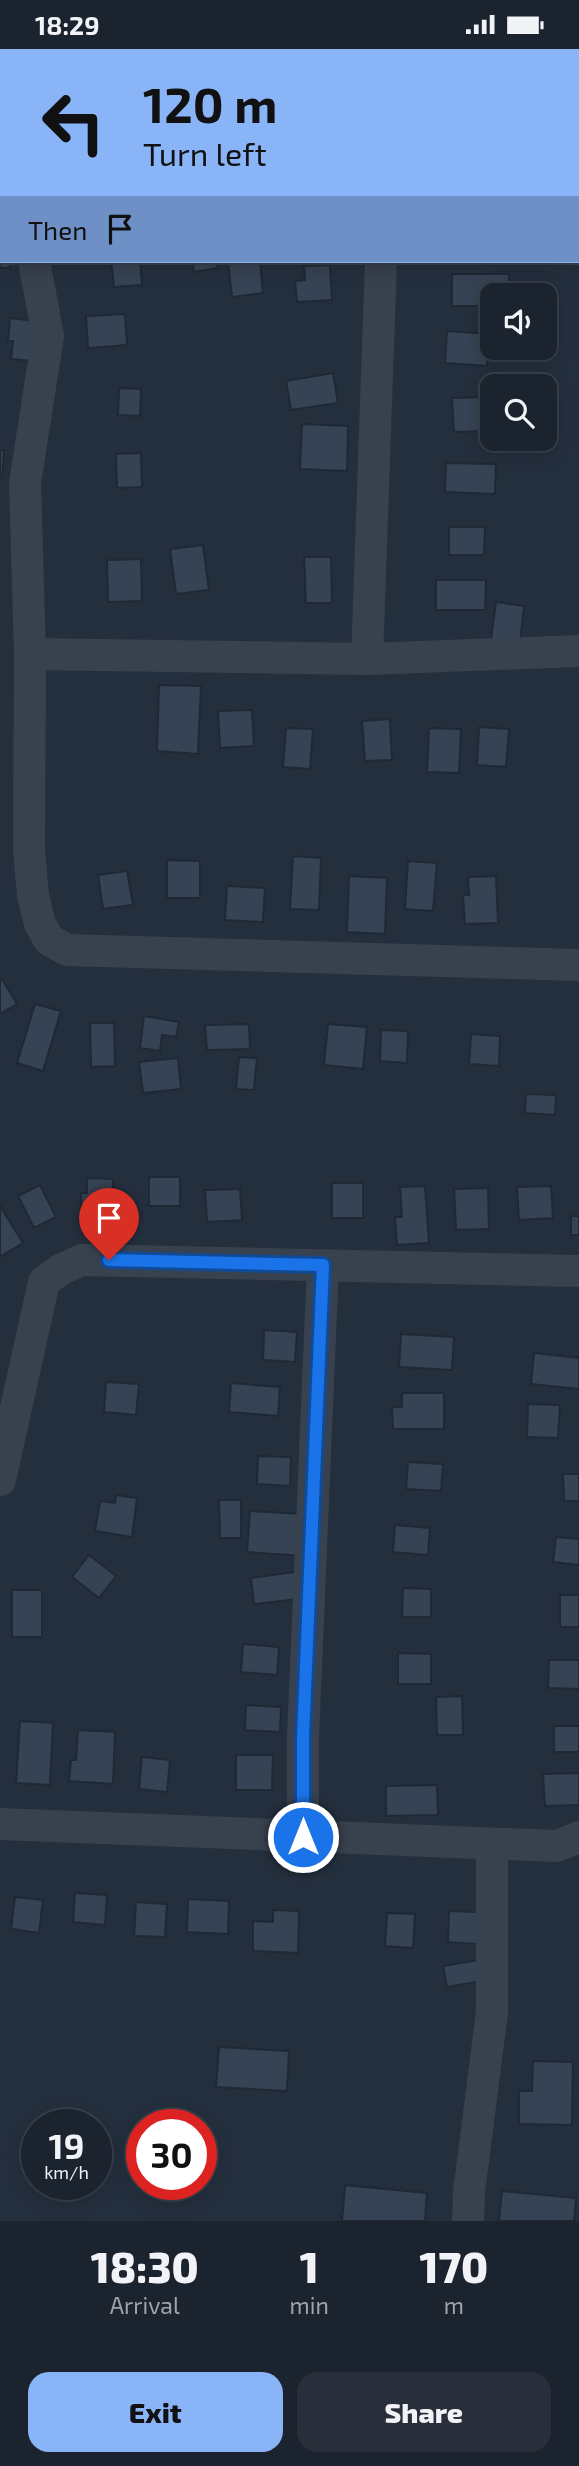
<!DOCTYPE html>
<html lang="en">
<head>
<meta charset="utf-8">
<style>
  body { margin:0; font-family:"Exo 2",sans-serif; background:#282f3a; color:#f1f3f6; height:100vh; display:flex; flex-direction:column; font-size:26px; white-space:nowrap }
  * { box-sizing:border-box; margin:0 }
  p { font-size:23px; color:#a0a4aa }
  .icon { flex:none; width:38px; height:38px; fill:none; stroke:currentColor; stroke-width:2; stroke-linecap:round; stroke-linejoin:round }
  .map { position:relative; height:2172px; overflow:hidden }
  .side { display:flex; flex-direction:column; background:#1b232e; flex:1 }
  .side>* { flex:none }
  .hud { position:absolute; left:0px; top:0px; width:579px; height:214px; box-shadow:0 4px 18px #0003,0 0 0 2px #39404a; background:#8ab4f8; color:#111; overflow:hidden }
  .buttons { position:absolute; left:480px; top:234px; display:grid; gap:14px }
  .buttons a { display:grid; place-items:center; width:77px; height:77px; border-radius:14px; background:#1b232e; box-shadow:0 4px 18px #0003,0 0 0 2px #39404a; font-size:35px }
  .speed { position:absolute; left:21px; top:2060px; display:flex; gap:14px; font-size:35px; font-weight:700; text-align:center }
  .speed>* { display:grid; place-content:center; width:91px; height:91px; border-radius:50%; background:#1b232e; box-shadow:0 4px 18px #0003,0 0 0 2px #39404a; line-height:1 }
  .speed small { font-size:18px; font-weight:400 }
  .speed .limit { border:10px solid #d22; background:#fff; color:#111 }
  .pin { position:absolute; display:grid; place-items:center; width:60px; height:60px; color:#fff; margin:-72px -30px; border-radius:50% 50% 50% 0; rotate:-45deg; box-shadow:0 0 7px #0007 }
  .pin .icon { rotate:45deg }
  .me { position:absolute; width:77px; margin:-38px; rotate:0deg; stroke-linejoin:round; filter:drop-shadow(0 0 5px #0008) }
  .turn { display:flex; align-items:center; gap:24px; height:147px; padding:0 28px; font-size:32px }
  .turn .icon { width:91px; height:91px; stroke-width:2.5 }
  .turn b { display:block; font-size:49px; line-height:60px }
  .then { display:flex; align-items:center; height:66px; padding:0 28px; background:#0003; gap:14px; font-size:26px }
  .eta { display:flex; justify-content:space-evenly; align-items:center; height:119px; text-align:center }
  .eta b { font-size:42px; font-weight:800; line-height:49px }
  .cta { display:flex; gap:14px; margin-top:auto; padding:14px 28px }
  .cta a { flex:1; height:80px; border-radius:21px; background:#8ab4f8; color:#111; font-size:28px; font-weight:800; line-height:80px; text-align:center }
  .cta a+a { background:#282f3a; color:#f1f3f6 }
  .status { display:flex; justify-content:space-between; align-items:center; height:49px; padding:0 35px; background:#1b232e; direction:ltr }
  .status svg { height:19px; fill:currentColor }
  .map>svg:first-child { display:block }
  .building { fill:#364354; stroke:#1f2835; stroke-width:2 }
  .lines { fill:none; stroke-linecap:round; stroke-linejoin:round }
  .minor { stroke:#38414e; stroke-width:32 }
  .route-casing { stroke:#114b97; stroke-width:18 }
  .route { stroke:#1a73e8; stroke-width:12 }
</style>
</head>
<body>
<div class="status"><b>18:29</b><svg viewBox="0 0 49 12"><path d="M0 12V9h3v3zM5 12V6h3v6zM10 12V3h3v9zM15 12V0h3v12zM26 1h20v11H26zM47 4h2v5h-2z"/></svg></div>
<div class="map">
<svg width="579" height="2172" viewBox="0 0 579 2172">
  <rect width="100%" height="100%" fill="#242f3e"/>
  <path class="building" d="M0 193H2V212H10V219H0Z
    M111 212H140L142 236 114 238Z
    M192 212H216L218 219 194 223Z
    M228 212H260L263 244 232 248Z
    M330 216 332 251 297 253 295 232 305 231 304 217Z
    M452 225H509V247H492V257H452Z
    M125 265 127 296 88 299 86 267Z
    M10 269 36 272 33 312 11 310 13 292H8Z
    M447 282 490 285 487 317 445 314Z
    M333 324 338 354 291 361 286 332Z
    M119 339 141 340 140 367 118 366Z
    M488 348 489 382 454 383 452 349Z
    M302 375 348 377 347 422 300 420Z
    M0 401H4L2 431 0 430Z
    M141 404 142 438 117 439 116 405Z
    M446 414 496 415 495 445 445 443Z
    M449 478H485L484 506H449Z
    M203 496 209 541 176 545 170 500Z
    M304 508H331L332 554H306Z
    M141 510 142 552 108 553 107 511Z
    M436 531H486L485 561H436Z
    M496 553 524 557 520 594 491 590Z
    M159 636 201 637 198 705 157 702Z
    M252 661 254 697 220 699 218 662Z
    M390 670 392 711 365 712 362 672Z
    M479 678 509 680 506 718 477 716Z
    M286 679 313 680 310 720 283 718Z
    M429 679 461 680 459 724 427 723Z
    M293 807 321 809 319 861 290 860Z
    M167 811 200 812V849H167Z
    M408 812 437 814 433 862 405 860Z
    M127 822 133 856 103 860 98 826Z
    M349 827 387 829 385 885 347 883Z
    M496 827 498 874 465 875 463 846H469L468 828Z
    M227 837 265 839 263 873 225 871Z
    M2 930 17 955 0 965V932Z
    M35 955 61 962 43 1022 17 1014Z
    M144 967 179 973 176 988 162 986 160 1002 140 999Z
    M90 974H114L115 1017 91 1018Z
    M249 975 250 1000 207 1001 205 976Z
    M328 975 367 978 363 1020 324 1016Z
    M381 981 408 982 407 1014 380 1012Z
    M471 985 500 987 499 1017 469 1015Z
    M239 1008 257 1009 254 1041 236 1040Z
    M178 1009 181 1040 143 1044 139 1013Z
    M526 1045 556 1046 555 1066 525 1064Z
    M149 1128H180V1157H149Z
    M87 1129 113 1130 112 1164 81 1163V1144H87Z
    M332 1134H363V1169H332Z
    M40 1136 56 1168 34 1179 18 1147Z
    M425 1137 429 1194 397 1196 395 1168H402L400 1138Z
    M551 1137 553 1169 519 1171 517 1138Z
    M488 1139 489 1180 456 1181 454 1140Z
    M240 1140 242 1171 207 1173 205 1141Z
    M0 1157 23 1194 0 1208Z
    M571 1167H579V1186H571Z
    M264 1281 297 1283 295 1313 263 1311Z
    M401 1285 454 1288 452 1321 399 1318Z
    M534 1304 579 1309V1340L531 1335Z
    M106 1333 139 1335 136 1366 104 1363Z
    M231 1334 280 1338 278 1367 229 1363Z
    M402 1344H444V1380H393L392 1358H402Z
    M528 1355 560 1356 558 1389 527 1388Z
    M258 1407 291 1408 290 1437 257 1435Z
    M408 1413 443 1415 441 1442 406 1440Z
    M563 1425H579V1452H564Z
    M116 1446 137 1449 132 1488 95 1482 100 1452 115 1454Z
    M219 1451H241V1489H220Z
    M250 1462 305 1465 302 1507 247 1503Z
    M395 1476 430 1479 428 1506 393 1503Z
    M556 1488 579 1490V1516L553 1513Z
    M89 1506 116 1527 99 1549 72 1528Z
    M295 1523 298 1550 254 1555 251 1529Z
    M403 1539 431 1540V1568H402Z
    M12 1541H42V1588H12Z
    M560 1546H579V1578H560Z
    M243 1595 279 1598 277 1626 241 1623Z
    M398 1604 431 1605V1635H398Z
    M549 1611H579V1640L548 1639Z
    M462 1647 463 1686H437L436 1648Z
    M246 1656 281 1658 280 1683 245 1681Z
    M20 1672 53 1674 50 1736 16 1734Z
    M554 1677H579V1703H554Z
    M78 1681 115 1683 113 1735 69 1732 71 1711H76Z
    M236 1706H273L272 1741H236Z
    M142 1708 170 1711 167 1743 139 1740Z
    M579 1724V1756L545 1757 543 1725Z
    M437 1736 438 1766 386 1767V1737Z
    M75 1844 107 1846 105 1876 73 1873Z
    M15 1848 43 1851 39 1884 11 1880Z
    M188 1850 229 1852 228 1885 187 1883Z
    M136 1853 167 1855 165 1888 134 1887Z
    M273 1861 299 1862 298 1904 253 1902V1872L273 1873Z
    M449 1862 478 1863 477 1895 448 1893Z
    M387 1864 415 1865 413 1899 385 1897Z
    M478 1911 482 1932 447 1938 443 1917Z
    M219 1998 289 2002 287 2042 216 2038Z
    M533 2012 573 2013 572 2076 519 2075V2042H532Z
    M345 2136 427 2144 425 2172H342Z
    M502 2142 576 2149 574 2172H499Z"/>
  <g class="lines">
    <path class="minor" d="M389 2V0
      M0 151H2
      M34 212 48 287 25 434 30 605 29 800 33 847 40 875 49 891 67 901 579 916
      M30 605 367 610 579 602
      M367 610 381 212
      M0 1431 44 1233 60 1221 82 1211 579 1222
      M0 1775 557 1797 579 1788
      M303 1788V1688L323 1216
      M468 2172 469 2143 492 1963V1795"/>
  </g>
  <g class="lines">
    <g class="route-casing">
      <path id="route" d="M109 1211 323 1216 303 1688V1788"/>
    </g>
    <use href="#route" class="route"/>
  </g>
</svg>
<div class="buttons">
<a><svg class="icon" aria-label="sound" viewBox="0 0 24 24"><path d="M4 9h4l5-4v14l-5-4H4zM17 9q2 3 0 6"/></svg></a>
<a><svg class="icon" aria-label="search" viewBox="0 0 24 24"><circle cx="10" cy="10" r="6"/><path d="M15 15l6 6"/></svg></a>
</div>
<div class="speed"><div>19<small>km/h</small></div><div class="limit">30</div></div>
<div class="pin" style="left:109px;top:1211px;background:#d93025"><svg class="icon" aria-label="arrive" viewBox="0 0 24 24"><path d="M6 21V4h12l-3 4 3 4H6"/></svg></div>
<svg class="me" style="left:303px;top:1788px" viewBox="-20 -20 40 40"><circle r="17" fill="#1a73e8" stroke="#fff" stroke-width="3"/><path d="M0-11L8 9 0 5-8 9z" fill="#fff"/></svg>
<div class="hud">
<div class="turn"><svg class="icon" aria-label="left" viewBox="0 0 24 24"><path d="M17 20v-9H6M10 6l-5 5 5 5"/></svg><div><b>120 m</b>Turn left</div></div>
<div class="then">Then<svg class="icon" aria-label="arrive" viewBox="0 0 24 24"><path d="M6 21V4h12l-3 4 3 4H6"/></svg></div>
</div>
</div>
<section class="side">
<div class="eta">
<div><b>18:30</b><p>Arrival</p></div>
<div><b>1</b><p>min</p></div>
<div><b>170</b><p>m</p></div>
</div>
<div class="cta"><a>Exit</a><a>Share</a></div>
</section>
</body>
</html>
